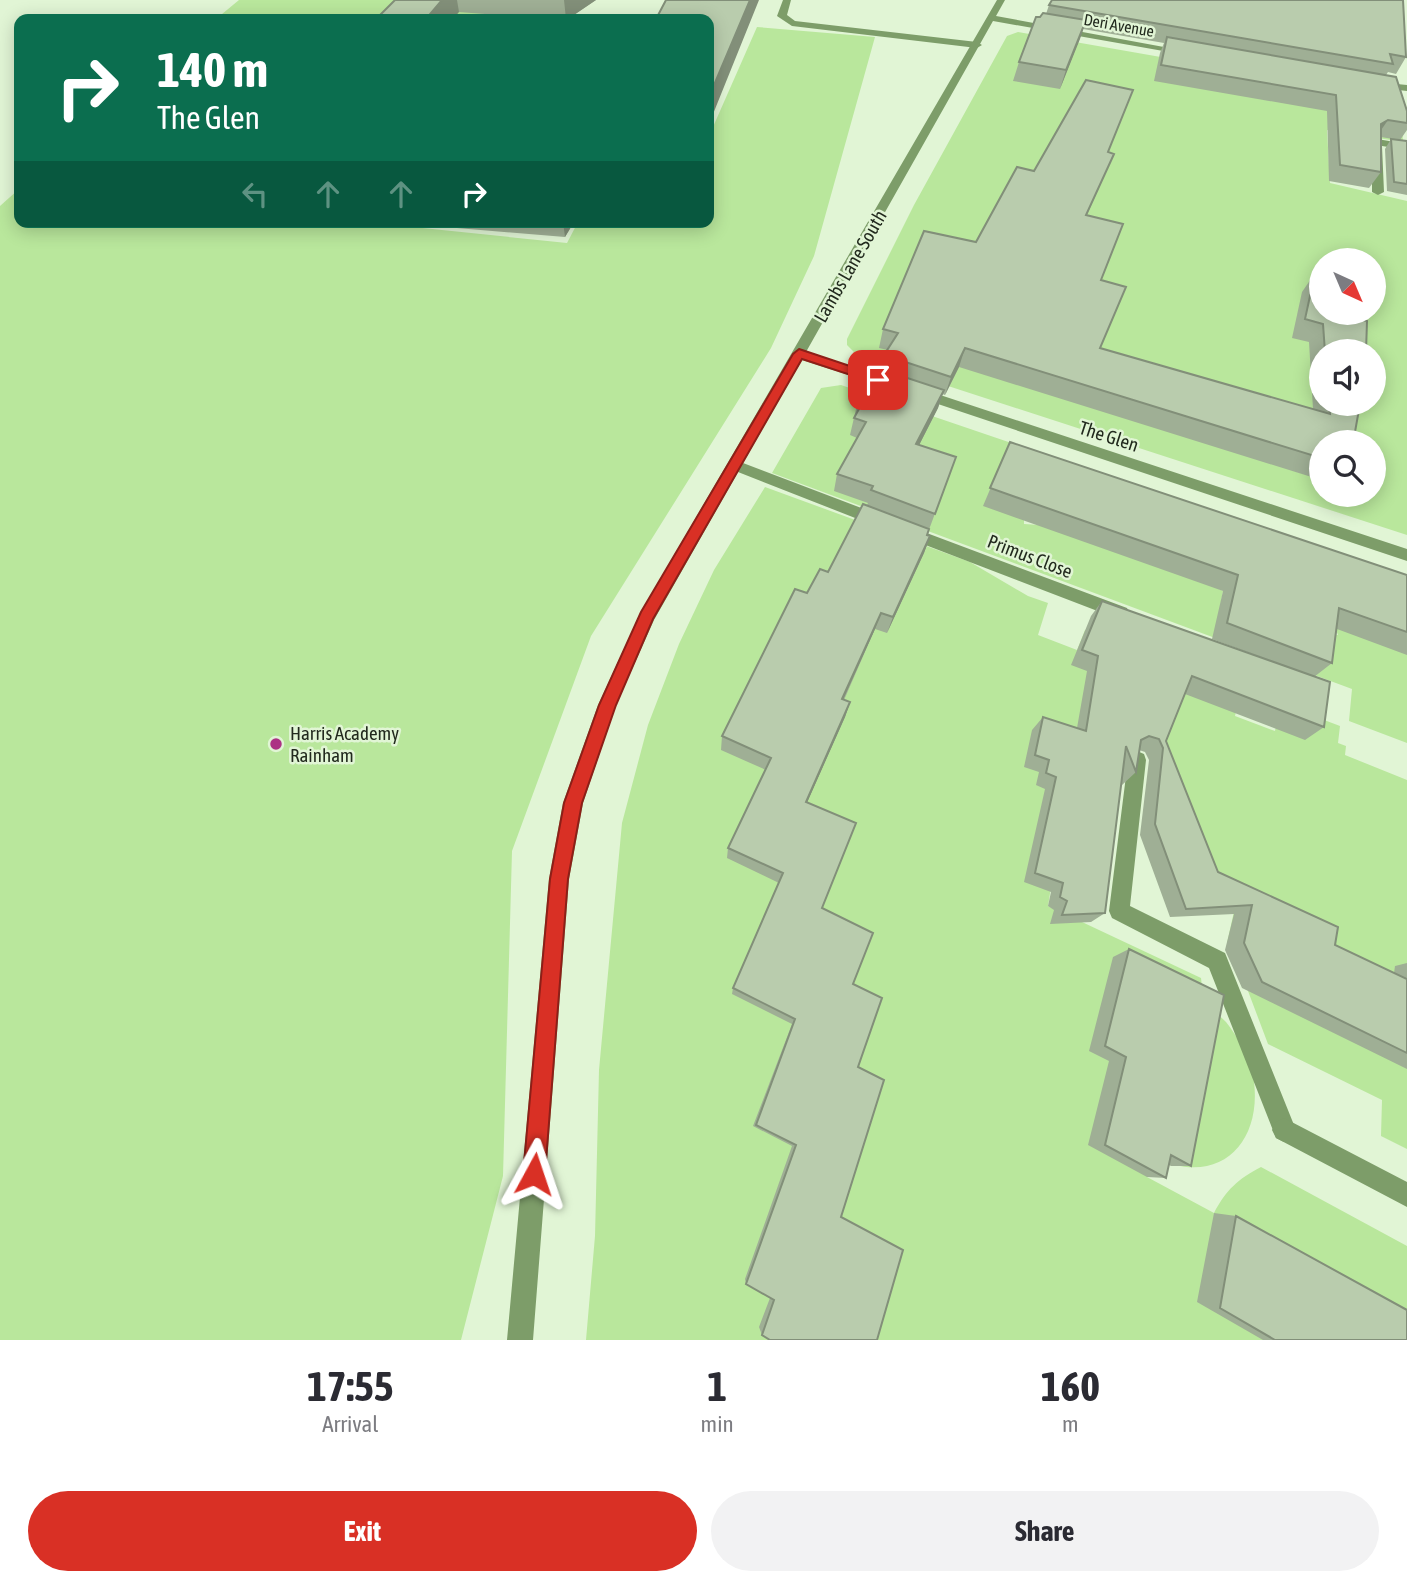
<!DOCTYPE html>
<html lang="en">
<head>
<meta charset="utf-8">
<style>
  body { margin:0; font-family:"Asap Condensed",sans-serif; background:#f2f2f3; color:#2b2b33; height:100vh; display:flex; flex-direction:column; font-size:26px; white-space:nowrap }
  * { box-sizing:border-box; margin:0 }
  p { font-size:23px; color:#7c7c81 }
  .icon { flex:none; width:38px; height:38px; fill:none; stroke:currentColor; stroke-width:2; stroke-linecap:round; stroke-linejoin:round }
  .map { position:relative; height:1340px; overflow:hidden }
  .drawer { display:flex; flex-direction:column; background:#fff; flex:1 }
  .drawer>* { flex:none }
  .banner { position:absolute; left:14px; top:14px; width:700px; height:214px; border-radius:14px; box-shadow:0 4px 18px #0003; background:#0b6e4f; color:#fff; overflow:hidden }
  .needle { width:46px; rotate:136deg }
  .controls { position:absolute; left:1309px; top:248px; display:grid; gap:14px }
  .controls a { display:grid; place-items:center; width:77px; height:77px; border-radius:50%; background:#fff; box-shadow:0 4px 18px #0003; font-size:35px }
  .pin { position:absolute; display:grid; place-items:center; width:60px; height:60px; color:#fff; margin:-30px; border-radius:14px; box-shadow:0 4px 10px #0006 }
  .me { position:absolute; width:77px; margin:-38px; rotate:5deg; stroke-linejoin:round; filter:drop-shadow(0 0 5px #0008) }
  .turn { display:flex; align-items:center; gap:24px; height:147px; padding:0 28px; font-size:32px }
  .turn .icon { width:91px; height:91px; stroke-width:2.5 }
  .turn b { display:block; font-size:49px; line-height:60px }
  .lanes { display:flex; align-items:center; height:66px; padding:0 28px; background:#0003; justify-content:center; gap:35px; direction:ltr }
  .lanes .off { opacity:.35 }
  .eta { display:flex; justify-content:space-evenly; align-items:center; height:119px; text-align:center }
  .eta b { font-size:42px; font-weight:700; line-height:49px }
  .action { display:flex; gap:14px; margin-top:auto; padding:14px 28px }
  .action a { flex:1; height:80px; border-radius:42px; background:#d93025; color:#fff; font-size:28px; font-weight:700; line-height:80px; text-align:center }
  .action a+a { background:#f2f2f3; color:#2b2b33 }
  .map>svg:first-child { display:block }
  .green { fill:#b9e79c; fill-rule:evenodd }
  .lines { fill:none; stroke-linecap:round; stroke-linejoin:round }
  .lane { fill:#7d9d69; fill-rule:evenodd }
  .street { fill:#7d9d69; fill-rule:evenodd }
  .wall { fill:#9faf95 }
  .shaded-wall { fill:#828f79 }
  .building { fill:#b9ccad; stroke:#828f79; stroke-width:2 }
  .route { fill:#d93025; stroke:#8d1f18; stroke-width:2 }
  .poi-dot { fill:#ac3184; stroke:#e1f5d5; stroke-width:2.5 }
  .labels { text-anchor:middle; stroke-width:5; stroke-linejoin:round; paint-order:stroke }
  .far-street-label { font-size:16px; fill:#222a1e; stroke:#e1f5d5 }
  .street-label { font-size:19px; fill:#222a1e; stroke:#e1f5d5 }
  .poi-label { font-size:19px; fill:#222a1e; stroke:#e1f5d5; text-anchor:start }
</style>
</head>
<body>
<div class="map">
<svg width="1407" height="1340" viewBox="0 0 1407 1340">
  <rect width="100%" height="100%" fill="#e1f5d5"/>
  <path class="green" d="M239 0H428L490 15 481 19H216Z
    M757 27 875 37 814 256 771 348 591 636 512 851 503 1176 461 1340H0V206L19 189V222H364L567 243 578 222H709V136Z
    M1018 32 1400 99 1403 142 1327 130 1330 183 1407 201V535L859 357 847 345V339L914 205 1007 36ZM1321 261H1374V313H1321ZM1321 352H1374V404H1321ZM1321 443H1374V495H1321Z
    M841 385 1047 455 1024 503V524L1040 525 1215 587 1223 591 1220 607 1320 634 1338 635 1329 611 1407 576V743L1349 721 1352 689 772 473 821 388Z
    M765 487 970 562 1028 596 1048 603 1038 635 1077 650 1085 630 1108 622 1244 674 1235 716 1275 731 1277 721 1287 706 1340 726 1338 743 1346 746 1345 755 1407 780V1149L1381 1136 1382 1100 1268 1044 1248 991 1254 956 1227 943 1237 898 1202 884 1164 752 1141 742 1065 800 1048 906 1201 978C1202 985 1202 997 1207 1003 1212 1010 1220 1016 1226 1022 1237 1036 1250 1057 1253 1075 1265 1143 1218 1190 1152 1156L1147 1177 1214 1213C1226 1190 1238 1179 1261 1167L1407 1246V1340H586L595 1236 599 1070 622 823 648 725 679 644 714 570Z"/>
  <g class="lines">
    <path class="lane" d="M783 0H791L787 15 795 21 977 42 982 45 977 48 792 26 777 16Z
      M1377 139 1407 144V150L1382 146 1384 192 1378 195 1372 192V142Z
      M1137 751 1144 754 1146 760 1130 906 1225 953 1296 1130 1292 1138 1284 1142 1276 1138 1209 968 1112 918 1109 911 1128 760 1130 754Z"/>
    <path class="street" d="M997 0H1005L996 16 1191 52 1186 55 993 21 806 352 897 381 899 384 892 389 802 360 743 463 885 517 887 521 885 525H873L738 472 654 620 616 705 583 803 569 879 533 1340H507L549 879 563 803 598 705 641 612Z
      M1376 82 1407 85V91L1372 87 1371 85Z
      M919 388 1407 549V561L914 396V390Z
      M908 526 1127 608 1129 613 1127 618 1121 620 902 536 900 532Z
      M1284 1118 1407 1182V1207L1276 1138 1272 1130 1276 1122Z"/>
  </g>
  <path class="wall" d="M395 0H596L568 19H549L459 12Z
    M1052 0 1406 57 1396 74 1388 72 1386 75 1407 111V130L1400 140 1407 141V195L1387 191 1385 149 1391 139 1399 140 1381 137V172L1369 188 1329 181 1327 111 1154 81 1160 53 1164 43 1083 29 1060 89 1013 81 1019 62 1040 17 1046 14 1049 5Z
    M1108 152 1106 172 1087 215 1101 280 1100 348 1313 409 1309 342 1292 338 1302 292 1315 273 1344 315 1366 352H1321V404H1360L1321 443V487H1318V479L959 367 945 395 942 394 938 408 919 445 956 457 927 535 930 536 924 553 887 633 875 629 844 700 850 702 845 717 807 802 822 908 853 984 882 998 762 1335 759 1327 770 1298 746 1284 745 1279 792 1146 753 1126 792 1024 732 994 733 988 779 883 727 858 728 848 766 770 721 750 722 736 807 593 828 572 867 505 868 503 834 491 837 474 857 438 850 435 859 396 881 370 884 355 888 350 879 348 883 329 976 242 1034 171Z
    M386 222H574L565 237Z
    M1010 442 1407 575V655L1337 629 1332 663 1314 677 1324 727 1305 740 1185 694 1166 741 1218 872 1335 945 1394 973 1395 966 1407 963V1069L1242 988 1225 950 1234 914 1170 917 1140 835 1149 760 1145 752 1139 750 1136 772 1122 785 1121 782 1105 913 1091 922 1050 924 1054 910 1048 906 1051 892 1024 882 1045 789 1036 785 1039 772 1024 767 1032 730 1043 717 1077 728 1087 671 1071 665 1091 616 1102 601 1282 665 1212 639 1223 591 983 506Z
    M1129 949 1191 1166H1171L1169 1165 1166 1178 1147 1177 1088 1145 1109 1061 1089 1051 1113 957Z
    M1214 1213 1236 1216 1407 1340H1263L1197 1302Z"/>
  <path class="shaded-wall" d="M442 0H457L459 12 453 19H426Z
    M564 0H596L568 19H566Z
    M750 0H759L709 124V97Z
    M1086 20 1080 39 1060 89 1066 70Z
    M1388 120 1377 136 1381 124Z
    M563 222H574L565 237Z
    M965 348 959 367 945 395 951 377Z
    M944 390 938 408 911 461 916 444Z
    M930 536 924 553 887 633 893 617Z
    M881 613 875 629 837 713 842 699Z
    M850 702 845 717 802 814 806 802Z"/>
  <path class="building" d="M395 0H442L426 19H376Z
    M666 0H750L709 97V19H656Z
    M1052 0H1403L1406 57 1390 54 1393 64 1049 5Z
    M1043 13 1086 20 1066 70 1019 62 1036 17H1040Z
    M1167 37 1396 77 1407 111V123L1388 120 1381 124V172L1340 165 1336 95 1161 65Z
    M1086 80 1133 90 1108 152 1114 154 1086 215 1123 224 1101 280 1126 287 1100 348 1330 414 1329 404H1360L1353 443H1321V458L965 348 951 377 884 355 898 333 883 329 924 231 976 242 1017 167 1034 171Z
    M1391 139 1407 141V184L1394 182Z
    M1315 273 1321 275V313H1345L1344 315 1367 321 1366 352H1325L1323 324 1305 319Z
    M877 368 944 390 916 444 956 457 935 514 871 490 873 486 837 474 866 422 854 418 865 398 859 396Z
    M1010 442 1407 575V632L1339 608 1332 663 1227 623 1238 575 990 488Z
    M863 504 929 529 927 535 930 536 893 617 881 613 842 699 850 702 806 802 856 823 822 908 873 933 853 984 882 998 858 1067 884 1080 841 1217 903 1250 877 1340H770L762 1335 774 1300 746 1284 796 1145 756 1125 795 1019 733 988 783 873 728 848 771 758 722 736 795 589 807 593 820 569 828 572Z
    M1102 601 1330 682 1324 727 1192 676 1166 741 1218 872 1338 927 1335 945 1407 979V1053L1262 982 1244 943 1252 905 1186 909 1155 824 1163 748 1159 739 1149 736 1141 740 1136 772 1126 746 1105 913 1062 915 1067 901 1060 897 1063 883 1035 873 1056 777 1046 773 1049 760 1035 755 1043 717 1086 731 1098 656 1082 650Z
    M1129 949 1224 995 1191 1166 1171 1155 1166 1178 1105 1145 1126 1057 1105 1046Z
    M1236 1216 1407 1310V1340H1275L1220 1308Z"/>
  <path class="route" d="M799 349 883 377 884 380 878 384 802 359 653 619 616 705 582 803 568 879 545 1174 542 1182 534 1185 526 1182 523 1174 550 879 564 803 599 705 641 612 793 354Z"/>
  <circle class="poi-dot" cx="276" cy="744" r="7"/>
  <g class="labels">
    <g class="far-street-label">
      <text transform="translate(1119 25) rotate(10)" y="6">Deri Avenue</text>
    </g>
    <g class="street-label">
      <text transform="translate(850 266) rotate(-60)" y="7">Lambs Lane South</text>
      <text transform="translate(1109 436) rotate(18)" y="7">The Glen</text>
      <text transform="translate(1030 556) rotate(21)" y="7">Primus Close</text>
    </g>
    <g class="poi-label">
      <text x="290" y="740">Harris Academy<tspan x="290" dy="22">Rainham</tspan></text>
    </g>
  </g>
</svg>
<div class="controls">
<a><svg class="needle" viewBox="-14 -14 28 28"><path d="M0-13l5 13h-10z" fill="#e53935"/><path d="M0 13l5-13h-10z" fill="#7c7c81"/></svg></a>
<a><svg class="icon" aria-label="sound" viewBox="0 0 24 24"><path d="M4 9h4l5-4v14l-5-4H4zM17 9q2 3 0 6"/></svg></a>
<a><svg class="icon" aria-label="search" viewBox="0 0 24 24"><circle cx="10" cy="10" r="6"/><path d="M15 15l6 6"/></svg></a>
</div>
<div class="pin" style="left:878px;top:380px;background:#d93025"><svg class="icon" aria-label="arrive" viewBox="0 0 24 24"><path d="M6 21V4h12l-3 4 3 4H6"/></svg></div>
<svg class="me" style="left:534px;top:1174px" viewBox="-20 -20 40 40"><path d="M0-17L14 15 0 8-14 15z" fill="#d93025" stroke="#fff" stroke-width="4"/></svg>
<div class="banner">
<div class="turn"><svg class="icon" aria-label="right" viewBox="0 0 24 24"><path d="M7 20v-9h11M14 6l5 5-5 5"/></svg><div><b>140 m</b>The Glen</div></div>
<div class="lanes"><svg class="icon off" aria-label="left" viewBox="0 0 24 24"><path d="M17 20v-9H6M10 6l-5 5 5 5"/></svg><svg class="icon off" aria-label="ahead" viewBox="0 0 24 24"><path d="M12 20V5M6 11l6-6 6 6"/></svg><svg class="icon off" aria-label="ahead" viewBox="0 0 24 24"><path d="M12 20V5M6 11l6-6 6 6"/></svg><svg class="icon" aria-label="right" viewBox="0 0 24 24"><path d="M7 20v-9h11M14 6l5 5-5 5"/></svg></div>
</div>
</div>
<section class="drawer">
<div class="eta">
<div><b>17:55</b><p>Arrival</p></div>
<div><b>1</b><p>min</p></div>
<div><b>160</b><p>m</p></div>
</div>
<div class="action"><a>Exit</a><a>Share</a></div>
</section>
</body>
</html>
